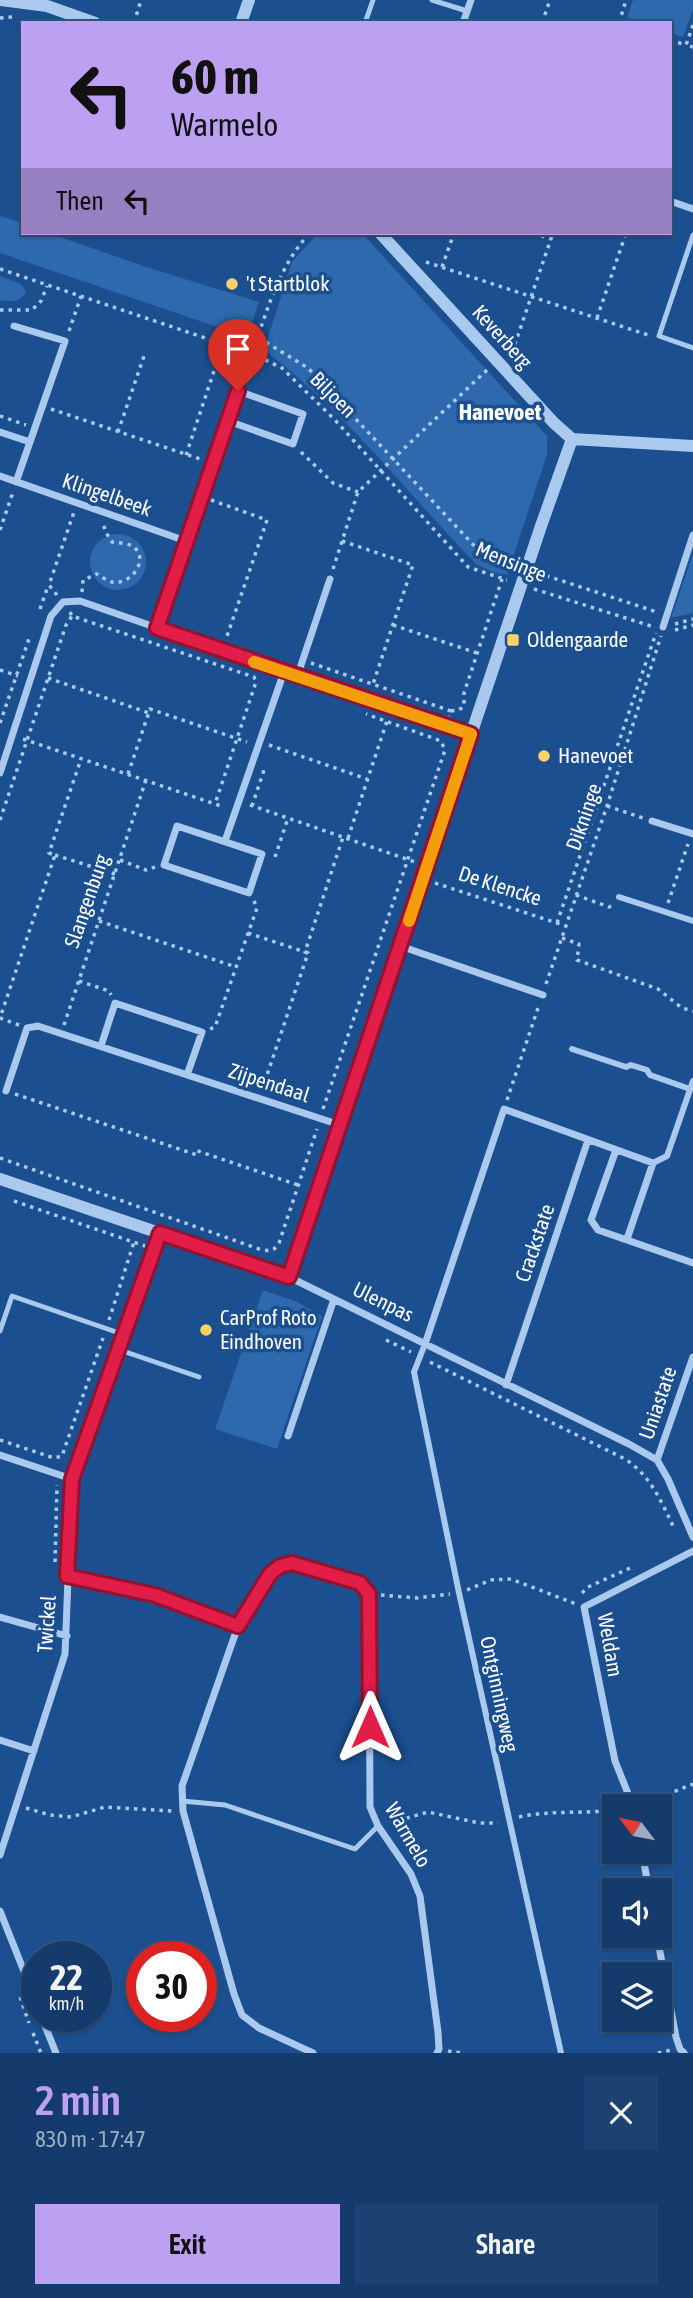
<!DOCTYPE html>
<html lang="en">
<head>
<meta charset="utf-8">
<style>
  body { margin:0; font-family:"Asap Condensed",sans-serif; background:#1d4271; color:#f1f3f6; height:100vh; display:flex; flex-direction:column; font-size:26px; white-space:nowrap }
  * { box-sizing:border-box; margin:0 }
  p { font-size:23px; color:#9dadc1 }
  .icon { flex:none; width:38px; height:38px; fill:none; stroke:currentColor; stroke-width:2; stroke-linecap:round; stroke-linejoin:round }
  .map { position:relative; height:2053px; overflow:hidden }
  .panel { display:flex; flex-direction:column; background:#143b6b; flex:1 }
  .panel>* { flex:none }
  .guide { position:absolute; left:21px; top:21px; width:651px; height:214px; border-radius:0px; box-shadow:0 2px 5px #0004,0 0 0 2px #33557e; background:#bca0f2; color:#111; overflow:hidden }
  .needle { width:46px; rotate:302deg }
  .fabs { position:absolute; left:602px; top:1794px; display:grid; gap:14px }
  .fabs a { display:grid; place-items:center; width:70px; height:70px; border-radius:0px; background:#143b6b; box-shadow:0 2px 5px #0004,0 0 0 2px #33557e; font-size:35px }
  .speed { position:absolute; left:21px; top:1941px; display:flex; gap:14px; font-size:35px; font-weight:700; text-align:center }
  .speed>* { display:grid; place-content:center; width:91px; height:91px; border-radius:50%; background:#143b6b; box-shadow:0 2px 5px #0004,0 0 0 2px #33557e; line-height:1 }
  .speed small { font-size:18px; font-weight:400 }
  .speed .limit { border:10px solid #d22; background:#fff; color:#111 }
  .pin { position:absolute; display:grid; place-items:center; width:60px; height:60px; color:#fff; margin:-72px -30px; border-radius:50% 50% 50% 0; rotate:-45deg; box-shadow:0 0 7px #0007 }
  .pin .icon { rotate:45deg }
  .me { position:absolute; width:77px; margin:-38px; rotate:0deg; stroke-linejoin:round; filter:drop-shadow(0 0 5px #0008) }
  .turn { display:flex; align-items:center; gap:24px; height:147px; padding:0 35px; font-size:32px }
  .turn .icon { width:91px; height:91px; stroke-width:2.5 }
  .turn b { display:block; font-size:49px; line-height:60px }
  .then { display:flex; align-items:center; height:66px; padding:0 35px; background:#0003; gap:14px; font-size:26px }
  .round { display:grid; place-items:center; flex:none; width:74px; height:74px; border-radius:0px; background:#1d4271 }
  .headline { display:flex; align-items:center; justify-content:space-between; height:119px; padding:0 35px }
  h1 { font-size:42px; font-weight:600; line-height:52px; color:#bca0f2 }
  .button { display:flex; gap:14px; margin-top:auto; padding:14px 35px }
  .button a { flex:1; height:80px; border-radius:0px; background:#bca0f2; color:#111; font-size:28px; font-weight:600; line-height:80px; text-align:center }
  .button a+a { background:#1d4271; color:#f1f3f6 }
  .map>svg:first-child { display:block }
  .green { fill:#2e69ad }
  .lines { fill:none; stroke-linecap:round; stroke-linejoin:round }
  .path { stroke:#a9c9ee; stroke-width:3.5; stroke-dasharray:3.5 5; stroke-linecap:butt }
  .service { stroke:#a9c9ee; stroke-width:5 }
  .pedestrian { stroke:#a9c9ee; stroke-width:6 }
  .minor { stroke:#a9c9ee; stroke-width:7 }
  .tertiary { stroke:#a9c9ee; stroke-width:12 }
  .route-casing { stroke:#92132f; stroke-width:18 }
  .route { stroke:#e11d48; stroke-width:12 }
  .slow { stroke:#f59e0b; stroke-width:12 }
  .poi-dot { fill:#ffd166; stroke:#1b4f8f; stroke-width:2.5 }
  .labels { text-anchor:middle; stroke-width:7; stroke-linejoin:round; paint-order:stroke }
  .poi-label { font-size:21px; fill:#fff; stroke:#1b4f8f; text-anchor:start }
  .street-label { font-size:21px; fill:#fff; stroke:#1b4f8f }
  .neighbourhood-label { font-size:23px; font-weight:bold; fill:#fff; stroke:#1b4f8f }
</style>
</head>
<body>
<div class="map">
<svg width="693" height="2053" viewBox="0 0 693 2053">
  <rect width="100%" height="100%" fill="#1b4f8f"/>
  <path class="green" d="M633 0H693V9L683 37 670 33V23H643L627 17Z
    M0 216 23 223V233H49L143 266 259 302 247 337 0 253Z
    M318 233H362L547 436V455L507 575 496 573 477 565C407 493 345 411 264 350L292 262Z
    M0 276 21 284 26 293C19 302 11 302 0 300Z
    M90 562a28 28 0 1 1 56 0a28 28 0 1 1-56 0Z
    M693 554V613L671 618Z
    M263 1290 297 1302 322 1316 277 1449 215 1429Z"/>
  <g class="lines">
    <path class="path" d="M0 18 13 17
      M134 23 141 0
      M542 23 550 0
      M619 23 626 0
      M693 25 686 45 693 47
      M670 40 686 45
      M533 233 551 239
      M426 262 648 335
      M442 267 454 233
      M0 269 253 354 282 368 335 420 468 567 507 580
      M0 310H32L41 301 47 286
      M597 318 626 233
      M69 331 81 296
      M259 338 308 368 481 553 514 565
      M508 350 515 344 553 233
      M242 383C261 334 273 271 310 233
      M51 409 203 460
      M0 416 26 425
      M118 432 145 353
      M301 452 333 483 358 492
      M186 455 223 344
      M211 500 267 520 226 639
      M0 530 13 492
      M342 541 413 565 373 684
      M333 569 358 492 487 370
      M538 573 657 612
      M534 589 654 627
      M82 592 83 580 97 574C101 576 107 581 112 582 133 586 152 555 130 545 125 543 118 543 112 542L105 531 104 525
      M57 595 49 585 74 512
      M40 609 48 586
      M70 612 72 616 254 677 256 682 215 804
      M675 624 693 619
      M393 625 477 653
      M675 630 693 625
      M311 663 451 711 449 716
      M0 670 18 676
      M48 678 149 713
      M451 711 459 710 464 706V693L502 579
      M0 723 30 636
      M23 739 224 807
      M269 745 367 779
      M128 774 150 709 247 742
      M250 805 415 862
      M252 806 265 767
      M607 806 643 818
      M0 820 66 625 72 616
      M348 838 387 721
      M55 855 115 874
      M275 857 288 818
      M120 860 146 870 155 867
      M435 883 566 926
      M576 895 609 907 614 905
      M668 903 688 844
      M99 921 236 967
      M557 923 656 633
      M248 933 305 952
      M562 938 579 944 577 960 658 989 682 1008 693 1011
      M79 981 109 991 111 995
      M546 984 607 806 661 636
      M19 1025 0 1018 55 855 49 853 81 759
      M64 1025 146 780
      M210 1029 215 1027 257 908 254 901
      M262 1090 308 953 305 952 343 837
      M15 1094 194 1154 195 1150 298 1185
      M507 1100 539 1005
      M323 1109 445 750 441 741 366 714
      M0 1158 262 1250C271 1251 274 1251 279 1243L317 1129
      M14 1201 145 1246
      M109 1320 134 1242
      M386 1340 411 1352
      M430 1362 625 1459C651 1476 661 1501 674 1528
      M0 1440 54 1458 62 1456 103 1338
      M55 1562 57 1485
      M467 1590 491 1580 511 1579 576 1604
      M582 1593 588 1587 630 1568
      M381 1595 417 1598 450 1594
      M643 1804 693 1784
      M26 1808 50 1815 71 1817 105 1807 173 1811
      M519 1817C550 1810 583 1814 614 1810
      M390 1823 428 1812 479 1823H498
      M20 1997 29 2023
      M33 2033 41 2053
      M448 2051 461 2053
      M658 2053 671 2050"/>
    <path class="service" d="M432 0 467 11
      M365 23 373 0
      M693 235 659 336 693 348
      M0 1331 12 1296 122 1334
      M117 1349 199 1377
      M182 1801 225 1805 355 1849 378 1826"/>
    <path class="pedestrian" d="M619 897 693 921
      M572 1049 626 1067 631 1065 647 1070 650 1075 690 1089
      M653 1163 667 1156 693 1081
      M425 1344 414 1372 459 1593 561 2053"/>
    <path class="minor" d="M463 23 471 0
      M670 201 693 209
      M14 326 65 341 30 442
      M0 432 30 442 16 482
      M0 476 186 541
      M663 627 693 535
      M157 628C183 549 210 470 238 391L303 414 293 444 228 421
      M297 677 330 579
      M0 773 51 616 63 602 80 601 284 672 471 734
      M652 821 693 834
      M177 826 262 854 249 893 164 865Z
      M225 841 284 672
      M400 946 543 995
      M101 1046 115 1003 202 1032 187 1075
      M6 1091 27 1028 38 1026 340 1125
      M616 1150 591 1220 598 1230 693 1263
      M289 1277 629 1444 657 1460 668 1479 693 1537
      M425 1344 504 1109 653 1163 627 1239
      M506 1385 588 1140
      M288 1436 334 1299
      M0 1455 72 1479
      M657 1460 693 1357
      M67 1576 155 1595 238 1626
      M0 1617 67 1636
      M0 1740 34 1751
      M633 1806 615 1761 584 1607 693 1551
      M642 1852 649 1890
      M0 1855 65 1654 72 1479 160 1233
      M0 1911 37 2004
      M657 1936 676 2037 680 2049 684 2053
      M41 2016 56 2053
      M313 2053 259 2028 242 2015 234 1994 183 1811 182 1786 238 1626 270 1574 280 1566 292 1563 360 1583 369 1594 370 1807 378 1826 411 1874 420 1896 438 2032 439 2049 437 2053"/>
    <path class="tertiary" d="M0 0 47 6 95 23
      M241 23 249 0
      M380 233 554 423 572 439 693 446
      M0 1179 289 1277 541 526 572 439"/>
  </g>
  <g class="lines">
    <g class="route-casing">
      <path id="route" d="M238 391 157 628 471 734 289 1277 160 1233 72 1479 67 1576 155 1595 238 1626 270 1574 280 1566 292 1563 360 1583 369 1594 370 1727"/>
    </g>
    <use href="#route" class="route"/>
    <path class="slow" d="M254 662 471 734 409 921"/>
  </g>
  <g class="poi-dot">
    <circle cx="232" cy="284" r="7"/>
    <rect x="506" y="633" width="14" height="14" rx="3.5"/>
    <circle cx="544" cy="756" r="7"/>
    <circle cx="206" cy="1330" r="7"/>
  </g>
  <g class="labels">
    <g class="poi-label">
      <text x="246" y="291">'t Startblok</text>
      <text x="527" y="647">Oldengaarde</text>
      <text x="558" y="763">Hanevoet</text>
      <text x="220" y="1325">CarProf Roto<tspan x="220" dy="24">Eindhoven</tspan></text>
    </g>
    <g class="street-label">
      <text transform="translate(502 337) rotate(48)" y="7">Keverberg</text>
      <text transform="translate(333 395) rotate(45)" y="7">Biljoen</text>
      <text transform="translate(107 495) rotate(19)" y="7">Klingelbeek</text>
      <text transform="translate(511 562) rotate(22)" y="7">Mensinge</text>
      <text transform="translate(584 817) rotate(-71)" y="7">Dikninge</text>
      <text transform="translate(500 886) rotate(18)" y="7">De Klencke</text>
      <text transform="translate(87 901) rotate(-71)" y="7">Slangenburg</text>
      <text transform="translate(269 1083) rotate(18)" y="7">Zijpendaal</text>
      <text transform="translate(535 1243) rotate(-71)" y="7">Crackstate</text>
      <text transform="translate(383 1302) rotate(26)" y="7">Ulenpas</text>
      <text transform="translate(658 1403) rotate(-71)" y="7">Uniastate</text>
      <text transform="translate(47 1624) rotate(-86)" y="7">Twickel</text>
      <text transform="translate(610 1645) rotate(80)" y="7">Weldam</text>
      <text transform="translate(499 1694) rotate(78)" y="7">Ontginningweg</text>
      <text transform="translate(408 1835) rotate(60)" y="7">Warmelo</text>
    </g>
    <g class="neighbourhood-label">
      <text x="500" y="420">Hanevoet</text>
    </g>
  </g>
</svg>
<div class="fabs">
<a><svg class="needle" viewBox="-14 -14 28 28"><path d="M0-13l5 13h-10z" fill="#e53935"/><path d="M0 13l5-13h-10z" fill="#9dadc1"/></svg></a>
<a><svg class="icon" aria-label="sound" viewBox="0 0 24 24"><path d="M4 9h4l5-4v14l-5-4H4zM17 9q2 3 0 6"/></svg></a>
<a><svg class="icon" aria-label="layers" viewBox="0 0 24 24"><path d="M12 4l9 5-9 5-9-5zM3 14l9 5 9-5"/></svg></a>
</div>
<div class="speed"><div>22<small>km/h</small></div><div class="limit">30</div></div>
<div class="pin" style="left:238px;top:391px;background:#d93025"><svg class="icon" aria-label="arrive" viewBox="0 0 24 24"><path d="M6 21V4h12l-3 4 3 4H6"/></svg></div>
<svg class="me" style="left:370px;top:1727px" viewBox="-20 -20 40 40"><path d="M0-17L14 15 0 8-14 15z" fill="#e11d48" stroke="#fff" stroke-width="4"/></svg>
<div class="guide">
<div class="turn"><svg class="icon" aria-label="left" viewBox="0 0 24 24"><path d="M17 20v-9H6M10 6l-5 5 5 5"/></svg><div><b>60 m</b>Warmelo</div></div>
<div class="then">Then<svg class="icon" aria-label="left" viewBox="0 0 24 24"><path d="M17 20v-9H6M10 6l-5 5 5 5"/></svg></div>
</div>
</div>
<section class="panel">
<div class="headline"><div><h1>2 min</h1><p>830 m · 17:47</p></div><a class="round"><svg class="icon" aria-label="close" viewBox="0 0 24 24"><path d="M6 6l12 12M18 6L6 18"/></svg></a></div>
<div class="button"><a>Exit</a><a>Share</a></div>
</section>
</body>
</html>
